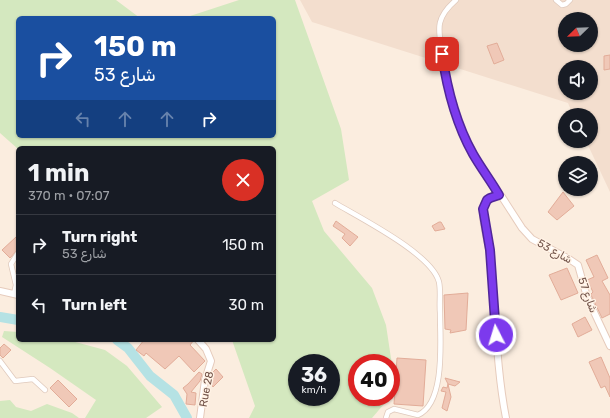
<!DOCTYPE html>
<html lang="en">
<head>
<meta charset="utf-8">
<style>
  body { margin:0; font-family:Rubik,"Noto Naskh Arabic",sans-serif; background:#242831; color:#f1f3f6; height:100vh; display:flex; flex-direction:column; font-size:15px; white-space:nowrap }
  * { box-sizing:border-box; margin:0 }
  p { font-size:13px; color:#9ea1a6 }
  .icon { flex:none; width:22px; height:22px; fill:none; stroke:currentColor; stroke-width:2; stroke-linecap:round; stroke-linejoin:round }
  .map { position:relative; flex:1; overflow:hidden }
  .details { position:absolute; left:16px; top:146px; width:260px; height:196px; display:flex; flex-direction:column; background:#171b24; border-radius:6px; box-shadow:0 1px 3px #0004 }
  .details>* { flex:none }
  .hud { position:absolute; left:16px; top:16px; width:260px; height:122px; border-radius:6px; box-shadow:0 1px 3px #0004; background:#1a4fa0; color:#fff; overflow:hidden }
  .needle { width:26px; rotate:247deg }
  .fabs { position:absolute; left:558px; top:12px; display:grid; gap:8px }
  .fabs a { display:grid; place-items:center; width:40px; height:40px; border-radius:50%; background:#171b24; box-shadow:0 1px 3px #0004; font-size:20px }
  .speed { position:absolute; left:288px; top:354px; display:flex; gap:8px; font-size:20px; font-weight:700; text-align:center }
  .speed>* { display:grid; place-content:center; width:52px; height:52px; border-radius:50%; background:#171b24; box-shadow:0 1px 3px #0004; line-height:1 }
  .speed small { font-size:10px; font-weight:400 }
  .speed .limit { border:6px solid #d22; background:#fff; color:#111 }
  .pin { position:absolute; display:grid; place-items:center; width:34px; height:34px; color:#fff; margin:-17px; border-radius:8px; box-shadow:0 2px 6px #0006 }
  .me { position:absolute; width:44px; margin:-22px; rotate:355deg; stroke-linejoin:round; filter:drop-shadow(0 0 3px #0008) }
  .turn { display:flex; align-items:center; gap:14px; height:84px; padding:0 12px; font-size:18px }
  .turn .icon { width:52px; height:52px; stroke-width:2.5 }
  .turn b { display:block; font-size:28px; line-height:34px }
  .lanes { display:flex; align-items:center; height:38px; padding:0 12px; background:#0003; justify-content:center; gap:20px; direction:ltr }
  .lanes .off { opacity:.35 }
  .round { display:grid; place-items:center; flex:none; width:42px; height:42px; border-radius:21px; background:#242831 }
  .summary { display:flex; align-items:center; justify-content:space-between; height:68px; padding:0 12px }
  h1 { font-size:24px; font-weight:700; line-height:30px }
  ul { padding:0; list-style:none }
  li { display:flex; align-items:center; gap:12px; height:60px; padding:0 12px; border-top:1px solid #363941 }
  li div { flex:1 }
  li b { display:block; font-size:15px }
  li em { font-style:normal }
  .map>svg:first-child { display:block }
  .residential { fill:#f3dece; fill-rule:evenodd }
  .green { fill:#d4e8bf; fill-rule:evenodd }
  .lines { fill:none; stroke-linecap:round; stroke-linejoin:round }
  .river { stroke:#b5e2e4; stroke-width:10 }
  .building { fill:#f0c8b7; stroke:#e2ac98 }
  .street-casing { stroke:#dfc9bc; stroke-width:6 }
  .secondary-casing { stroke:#e6cbbc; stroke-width:8 }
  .street { stroke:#fff; stroke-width:4.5 }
  .secondary { stroke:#fff; stroke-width:6 }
  .route-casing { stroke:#51269a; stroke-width:10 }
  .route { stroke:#7c3aed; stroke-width:7 }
  .labels { text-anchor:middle; stroke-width:3; stroke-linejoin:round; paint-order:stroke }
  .street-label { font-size:11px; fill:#715248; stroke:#fff2e5 }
</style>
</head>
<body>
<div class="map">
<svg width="610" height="418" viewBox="0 0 610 418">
  <rect width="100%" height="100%" fill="#fbeddf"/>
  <path class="residential" d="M300 0H610V192L586 141H591V115H573L568 103 312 22ZM565 19H591V45H565ZM565 67H591V93H565Z"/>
  <path class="green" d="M0 0H116L140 18H18V136H274V18H184L239 0H295L341 129 349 180 312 201 324 231 372 288 386 325 392 365 391 394V363H357V397H390L372 418H249L255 406 232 340H274V148H18V149L0 133ZM297 363H331V397H297Z
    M4 331 18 332V340H68L105 350 127 366 162 407 146 418H85L96 400 50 368 2 337Z
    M10 400 16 407 31 411 47 404 72 413 79 418H0V401Z"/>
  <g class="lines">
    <path class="river" d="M0 317 18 320
      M117 340 128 348 150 376 174 395 187 418"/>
  </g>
  <path class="building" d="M497 43 504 60 494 64 487 46Z
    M610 55V69L604 70V56Z
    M563 192 574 206 557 220 548 212Z
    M336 221 358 237 350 246 342 238 345 234 333 226Z
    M439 222H441L445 229 435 231 432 226Z
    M16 237 18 239V249L10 258 2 250Z
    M597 255 608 278 602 281 610 295V314L602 318 591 295V294L593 292 587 280 594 277 586 260Z
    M567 268 578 293 561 300 549 275Z
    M468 293 466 330 450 333 451 330 445 329 444 295Z
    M585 317 592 330 578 337 572 324Z
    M144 340H194L190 345 205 361 194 372 179 356 165 369 146 353 144 356 136 350Z
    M4 344 11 350 3 358 0 355V348Z
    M601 357 610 378V397L605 386 601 388 589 362Z
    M397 358 426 360 423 406 394 404Z
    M216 369 223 377 213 387 209 381 212 373Z
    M199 372 202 374 200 381 191 392 196 393 195 405 186 404 187 394 183 388 188 384Z
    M445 378 460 382 455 386 448 384 451 397 447 411 442 408 446 392 441 391 443 387 447 388 448 384Z
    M58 380 77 399 69 407 50 388Z"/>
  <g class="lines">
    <g class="street-casing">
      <path id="street" d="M456 0C433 20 439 31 443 58 447 92 456 124 473 154 481 168 491 181 499 195
        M556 0 562 5 566 4 570 0
        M335 203C360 218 432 254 439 282 441 292 439 302 440 313 440 338 446 403 418 415L394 409 388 412 386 418
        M14 294 16 285 11 264 18 253
        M0 361 15 381 33 379 45 390"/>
    </g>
    <g class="secondary-casing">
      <path id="secondary" d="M0 291 18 295
        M198 340 206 349 211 361 205 380 200 418
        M506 418C496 367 496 314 491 262 490 247 481 221 483 208 485 199 493 193 502 197L522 228 532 239 569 259 578 265 587 297 610 346"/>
    </g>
    <use href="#street" class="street"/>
    <use href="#secondary" class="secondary"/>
  </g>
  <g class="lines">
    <g class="route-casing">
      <path id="route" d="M442 54C447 89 455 122 473 154 481 168 491 181 499 195L490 198 487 200 483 209 490 250 496 335"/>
    </g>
    <use href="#route" class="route"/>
  </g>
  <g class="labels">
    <g class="street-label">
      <text transform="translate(555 251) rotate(29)" y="4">شارع 53</text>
      <text transform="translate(588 295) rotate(70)" y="4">شارع 57</text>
      <text transform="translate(206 389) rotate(-79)" y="4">Rue 28</text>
    </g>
  </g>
</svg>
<div class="fabs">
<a><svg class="needle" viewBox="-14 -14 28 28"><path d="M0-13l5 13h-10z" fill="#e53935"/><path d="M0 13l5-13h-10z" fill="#9ea1a6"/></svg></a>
<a><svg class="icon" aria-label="sound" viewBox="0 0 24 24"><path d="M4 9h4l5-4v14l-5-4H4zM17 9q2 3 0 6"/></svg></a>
<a><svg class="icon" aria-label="search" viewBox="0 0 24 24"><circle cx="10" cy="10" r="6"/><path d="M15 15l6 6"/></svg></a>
<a><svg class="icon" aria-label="layers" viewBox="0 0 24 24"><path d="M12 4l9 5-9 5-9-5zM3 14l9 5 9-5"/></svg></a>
</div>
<div class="speed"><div>36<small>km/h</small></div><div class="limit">40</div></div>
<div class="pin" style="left:442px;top:54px;background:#d93025"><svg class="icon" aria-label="arrive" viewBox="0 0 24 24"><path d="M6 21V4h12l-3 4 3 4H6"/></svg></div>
<svg class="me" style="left:496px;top:335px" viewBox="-20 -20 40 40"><circle r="17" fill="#7c3aed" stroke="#fff" stroke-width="3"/><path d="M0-11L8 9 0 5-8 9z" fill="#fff"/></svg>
<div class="hud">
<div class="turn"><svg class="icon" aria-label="right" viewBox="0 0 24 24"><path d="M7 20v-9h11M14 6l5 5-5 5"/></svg><div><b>150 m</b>شارع 53</div></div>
<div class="lanes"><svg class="icon off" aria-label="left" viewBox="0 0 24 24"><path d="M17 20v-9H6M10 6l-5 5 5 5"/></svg><svg class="icon off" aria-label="ahead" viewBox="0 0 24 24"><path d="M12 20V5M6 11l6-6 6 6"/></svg><svg class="icon off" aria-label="ahead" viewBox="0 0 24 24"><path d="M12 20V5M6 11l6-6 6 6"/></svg><svg class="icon" aria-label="right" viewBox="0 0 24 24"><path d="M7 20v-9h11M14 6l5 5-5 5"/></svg></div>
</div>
<section class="details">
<div class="summary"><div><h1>1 min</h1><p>370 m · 07:07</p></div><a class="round" style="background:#d93025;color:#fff"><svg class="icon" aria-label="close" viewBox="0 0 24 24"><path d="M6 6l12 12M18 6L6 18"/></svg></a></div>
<ul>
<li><svg class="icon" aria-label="right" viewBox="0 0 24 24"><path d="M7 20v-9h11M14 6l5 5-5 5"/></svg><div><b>Turn right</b><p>شارع 53</p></div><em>150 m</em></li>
<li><svg class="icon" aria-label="left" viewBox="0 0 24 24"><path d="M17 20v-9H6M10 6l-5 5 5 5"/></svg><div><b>Turn left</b></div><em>30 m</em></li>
</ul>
</section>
</div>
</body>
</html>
